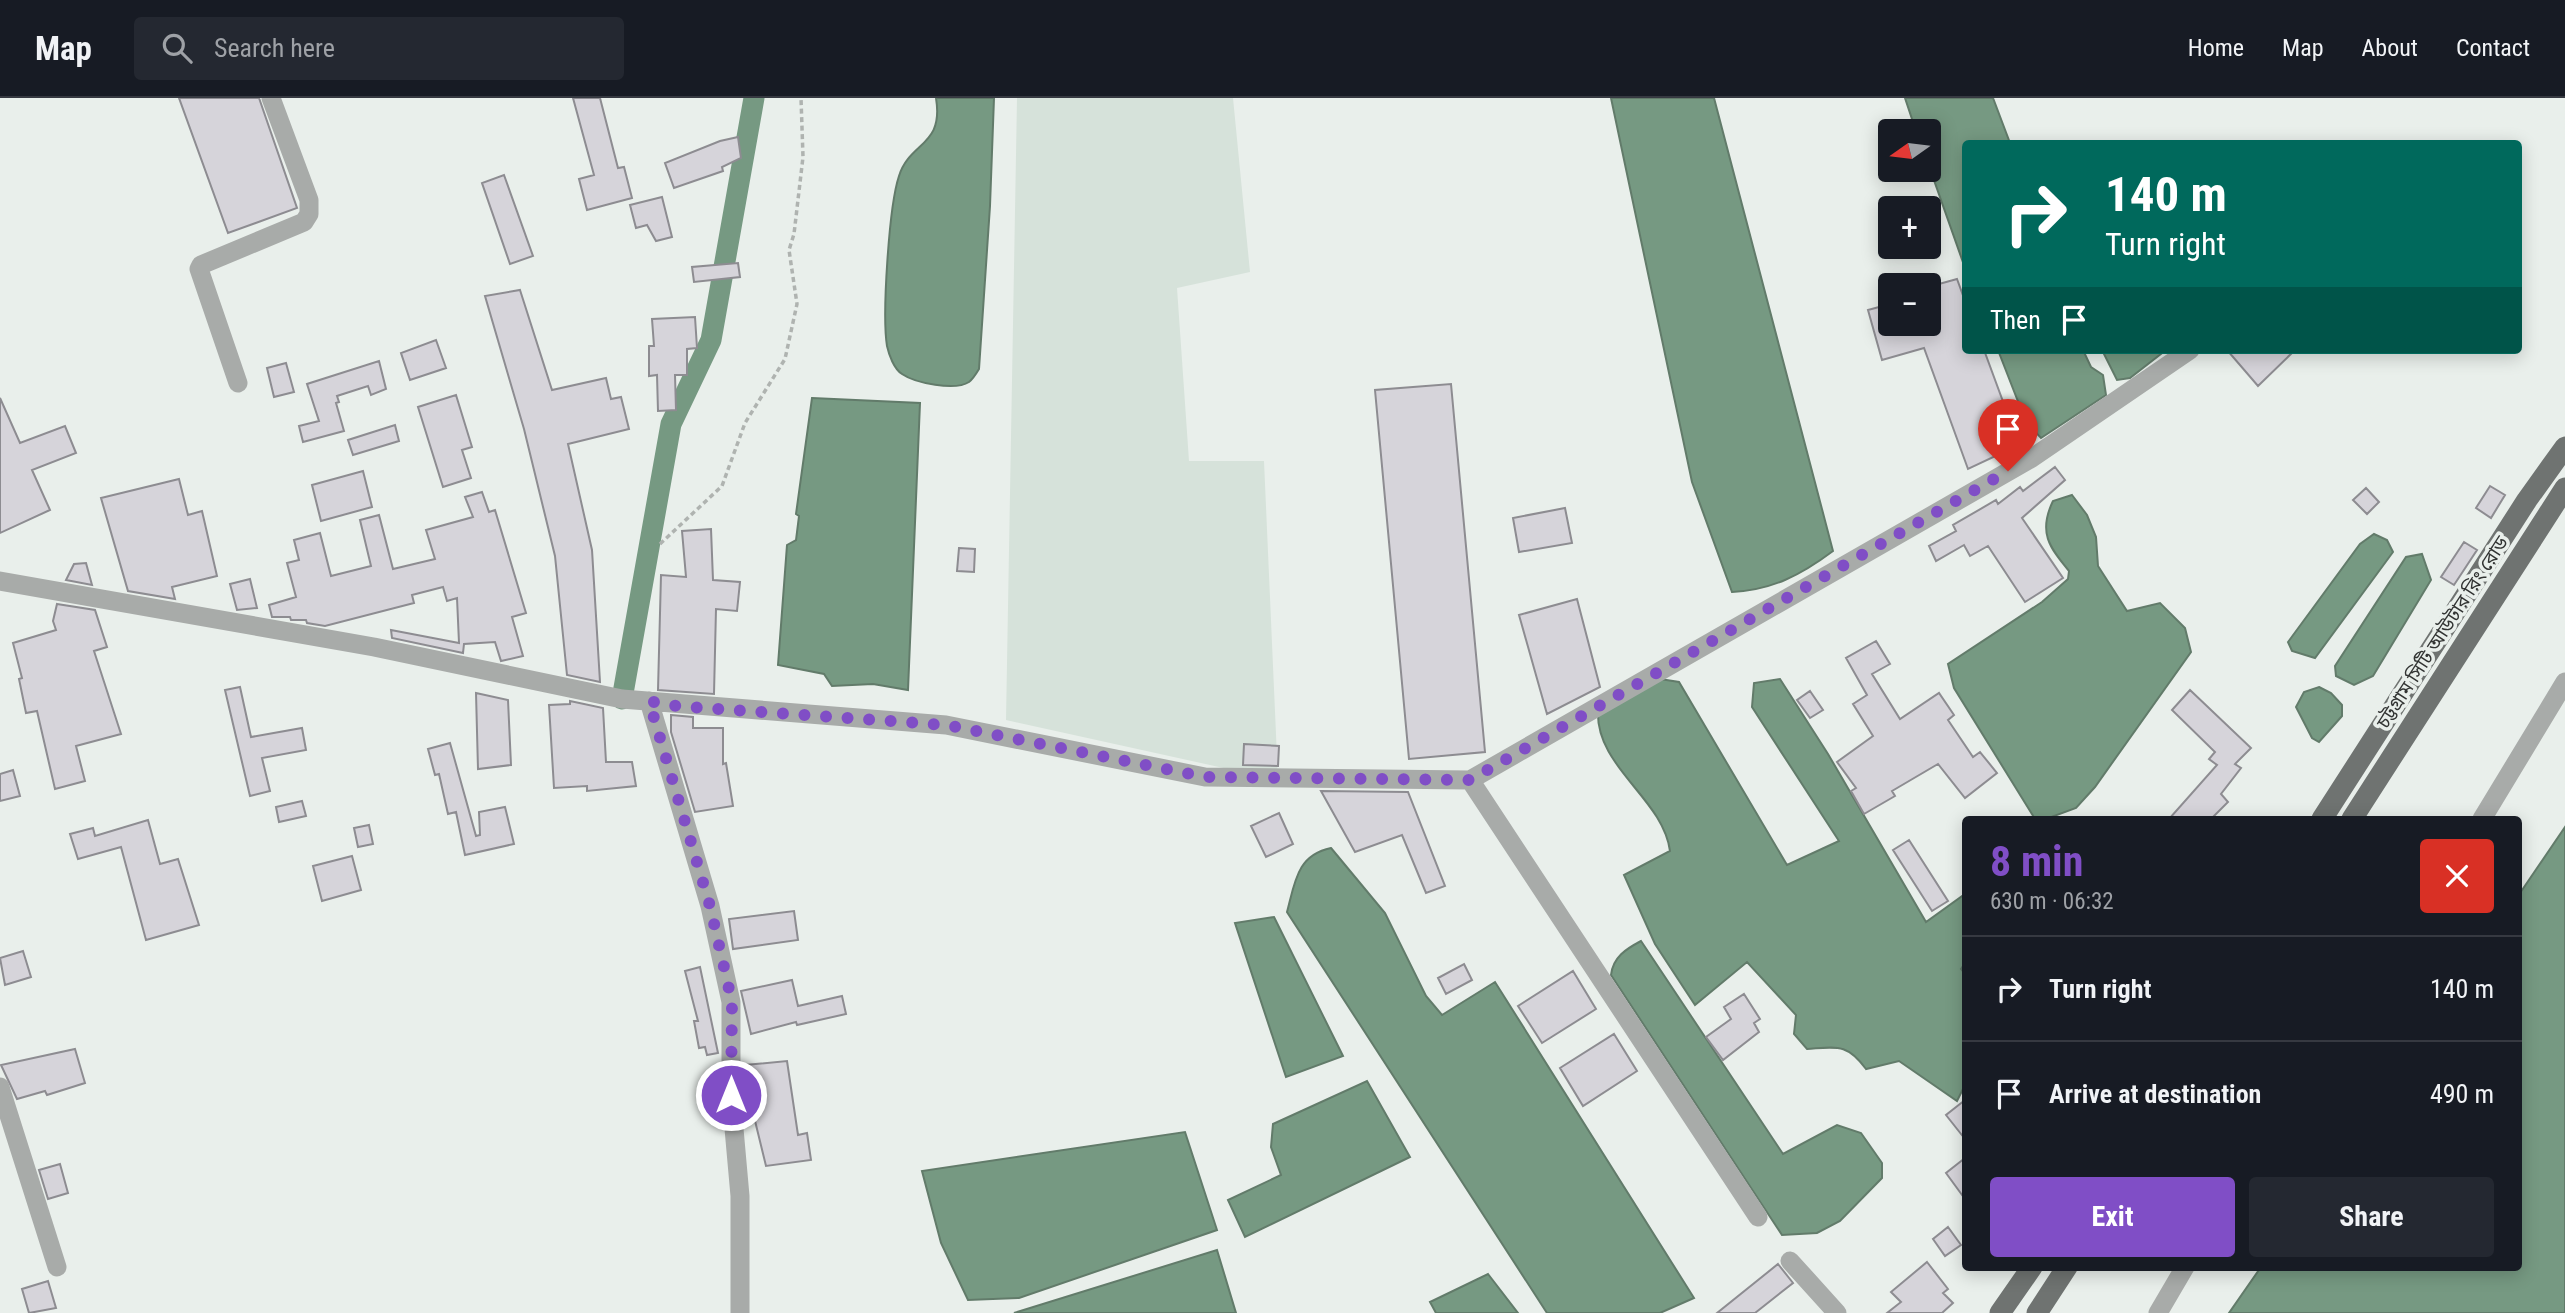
<!DOCTYPE html>
<html lang="en">
<head>
<meta charset="utf-8">
<style>
  body { margin:0; font-family:"Roboto Condensed","Noto Sans Bengali",sans-serif; background:#242831; color:#f1f3f6; height:100vh; display:flex; flex-direction:column; font-size:26px; white-space:nowrap }
  * { box-sizing:border-box; margin:0 }
  p { font-size:23px; color:#9ea1a6 }
  .icon { flex:none; width:38px; height:38px; fill:none; stroke:currentColor; stroke-width:2; stroke-linecap:round; stroke-linejoin:round }
  .map { position:relative; flex:1; overflow:hidden }
  .panel { position:absolute; left:1962px; top:718px; width:560px; height:455px; display:flex; flex-direction:column; background:#171b24; border-radius:7px; box-shadow:0 4px 18px #0003 }
  .panel>* { flex:none }
  .banner { position:absolute; left:1962px; top:42px; width:560px; height:214px; border-radius:7px; box-shadow:0 4px 18px #0003; background:#00695c; color:#fff; overflow:hidden }
  .needle { width:46px; rotate:256deg }
  .controls { position:absolute; left:1878px; top:21px; display:grid; gap:14px }
  .controls a { display:grid; place-items:center; width:63px; height:63px; border-radius:7px; background:#171b24; box-shadow:0 4px 18px #0003; font-size:35px }
  .pin { position:absolute; display:grid; place-items:center; width:60px; height:60px; color:#fff; margin:-72px -30px; border-radius:50% 50% 50% 0; rotate:-45deg; box-shadow:0 0 7px #0007 }
  .pin .icon { rotate:45deg }
  .me { position:absolute; width:77px; margin:-38px; rotate:0deg; stroke-linejoin:round; filter:drop-shadow(0 0 5px #0008) }
  .turn { display:flex; align-items:center; gap:24px; height:147px; padding:0 28px; font-size:32px }
  .turn .icon { width:91px; height:91px; stroke-width:2.5 }
  .turn b { display:block; font-size:49px; line-height:60px }
  .then { display:flex; align-items:center; height:66px; padding:0 28px; background:#0003; gap:14px; font-size:26px }
  .round { display:grid; place-items:center; flex:none; width:74px; height:74px; border-radius:7px; background:#242831 }
  .head { display:flex; align-items:center; justify-content:space-between; height:119px; padding:0 28px }
  h1 { font-size:42px; font-weight:700; line-height:52px; color:#804ec6 }
  .action { display:flex; gap:14px; margin-top:auto; padding:14px 28px }
  .action a { flex:1; height:80px; border-radius:7px; background:#804ec6; color:#fff; font-size:28px; font-weight:700; line-height:80px; text-align:center }
  .action a+a { background:#242831; color:#f1f3f6 }
  ul { padding:0; list-style:none }
  li { display:flex; align-items:center; gap:21px; height:105px; padding:0 28px; border-top:2px solid #363941 }
  li div { flex:1 }
  li b { display:block; font-size:26px }
  li em { font-style:normal }
  header { display:flex; align-items:center; gap:42px; box-sizing:border-box; height:98px; padding:0 35px; background:#171b24; border-bottom:2px solid #363941 }
  header strong { font-size:33px }
  nav { display:flex; gap:38px; margin-inline-start:auto; font-size:24px }
  .search { width:490px; height:63px; background:#242831; display:flex; align-items:center; gap:18px; box-sizing:border-box; padding:0 24px; border-radius:7px; color:#9ea1a6; font-size:26px }
  .map>svg:first-child { display:block }
  .built { fill:#d6e2da }
  .water { fill:#769982; stroke:#627b6a; stroke-width:2 }
  .lines { fill:none; stroke-linecap:round; stroke-linejoin:round }
  .canal { stroke:#769982; stroke-width:21 }
  .building { fill:#d6d4da; stroke:#8d8c91; stroke-width:2 }
  .path { stroke:#afb3b0; stroke-width:3.5; stroke-dasharray:5 3.5; stroke-linecap:butt }
  .minor { stroke:#a8aba9; stroke-width:19 }
  .major { stroke:#6f7371; stroke-width:21 }
  .route { stroke:#804ec6; stroke-width:12; stroke-dasharray:0 21.6 }
  .labels { text-anchor:middle; stroke-width:7; stroke-linejoin:round; paint-order:stroke }
  .street-label { font-size:19px; fill:#323433; stroke:#e9efeb }
</style>
</head>
<body>
<header>
<strong>Map</strong>
<div class="search"><svg class="icon" aria-label="search" viewBox="0 0 24 24"><circle cx="10" cy="10" r="6"/><path d="M15 15l6 6"/></svg>Search here</div>
<nav><a>Home</a><a>Map</a><a>About</a><a>Contact</a></nav>
</header>
<div class="map">
<svg width="2565" height="1215" viewBox="0 0 2565 1215">
  <rect width="100%" height="100%" fill="#e9efeb"/>
  <path class="built" d="M1017 0H1233L1250 174 1177 190 1189 363H1264L1278 682 1006 622Z"/>
  <path class="water" d="M936 0H994L990 108 979 271C976 276 973 281 969 284 955 293 915 285 902 276 894 271 889 257 887 248 882 217 889 108 899 78 910 43 944 49 936 0Z
    M1611 0H1714L1833 453C1801 477 1772 492 1732 494L1692 384Z
    M1905 0H1993L2010 45 1965 46V170L1929 68 1928 33H1916Z
    M1998 252H2083L2091 269 2103 277 2106 297 2041 340 2026 324Z
    M2102 252H2166L2130 280 2117 282Z
    M812 300 920 305 908 592 873 586 832 588 824 576 778 567 787 447 796 442 799 418 796 416Z
    M2072 397 2087 417 2096 439 2098 468 2127 513 2160 505 2185 530 2191 554 2095 689 2076 710 2046 721H2035L1954 590 1948 566 2042 504 2068 481 2069 473C2049 449 2038 434 2053 403Z
    M2374 436 2387 442 2393 454 2315 560 2292 553 2288 544 2360 446Z
    M2422 456 2431 482 2373 578 2354 587 2336 578 2335 568 2406 459Z
    M1660 581 1679 584 1787 767 1839 743 1752 609 1754 585 1780 581 1828 656 1926 824 1965 796V865L1961 871 1965 876V987L1957 1003 1899 963 1866 971C1847 945 1837 949 1807 951L1794 936 1796 917 1747 864 1695 907 1655 846 1624 777 1670 753C1663 700 1595 669 1598 612Z
    M2319 589 2331 595 2342 607V618L2319 644 2312 640 2296 609 2304 594Z
    M2565 729V1215H2229L2261 1169H2518V798Z
    M1331 750 1385 815 1426 898 1442 917 1495 884 1694 1200 1660 1215H1547L1287 814C1295 784 1297 757 1331 750Z
    M1274 819 1343 958 1286 979 1235 825Z
    M1641 843 1783 1056 1837 1027 1861 1035 1882 1065V1080L1840 1123 1817 1135 1782 1137 1611 877C1613 859 1626 851 1641 843Z
    M1367 983 1410 1059 1245 1139 1228 1102 1281 1077 1271 1049 1273 1026Z
    M1185 1034 1217 1132 1019 1200 968 1202 941 1145 922 1073Z
    M1217 1152 1236 1215H1014Z
    M1488 1176 1518 1215H1436L1430 1204Z"/>
  <g class="lines">
    <path class="canal" d="M622 601 671 326 711 242 754 0"/>
  </g>
  <path class="building" d="M179 0H259L297 110 228 135Z
    M573 0H600L618 70 624 69 632 100 587 112 579 81 594 77Z
    M738 39 741 60 722 69 723 73 674 90 665 65 720 43Z
    M504 77 533 158 510 166 482 85Z
    M662 99 672 139 656 143 647 127 636 130 630 107Z
    M738 165 740 179 694 184 692 169Z
    M1957 181 1965 203V252H1984L2019 347 1968 371 1924 250 1882 262 1868 212 1890 206V226H1928V189Z
    M520 192 552 292 606 280 611 301 621 299 629 331 568 346 592 452 600 584 567 577 555 458 524 331 485 198Z
    M695 219 697 250 687 251V277H675L676 312 658 313 657 277 649 278V248H654L652 221Z
    M436 242 446 270 410 282 401 255Z
    M2227 252H2295L2258 288Z
    M379 263 386 291 371 297 368 288 337 298 339 304 336 305 344 333 303 344 299 328 319 323 307 286Z
    M286 265 294 294 274 299 267 270Z
    M1451 286 1485 654 1409 661 1375 292Z
    M456 297 472 349 462 352 471 380 443 389 418 309Z
    M0 300 20 345 65 328 76 355 32 372 50 412 0 435Z
    M395 327 399 343 353 357 348 342Z
    M2055 369 2065 382 2022 420 2063 480 2025 504 1988 448 1970 458 1964 447 1936 463 1929 448 1956 433 1953 427 1996 402 1998 406 2020 389 2023 393Z
    M363 373 372 409 321 423 312 387Z
    M179 381 188 417 202 413 217 478 172 489 175 501 128 493 101 400Z
    M2490 388 2505 397 2491 420 2476 410Z
    M2366 390 2379 404 2367 416 2353 402Z
    M482 394 489 414 495 412 526 515 512 519 523 558 501 563 495 544 464 546 463 555 392 540 391 532 459 545 457 500 447 503 443 489 412 497 414 505 325 528 307 525 306 522H291L290 519H272L269 507 296 499 287 465 299 462 294 442 320 435 331 478 371 468 360 422 379 417 393 471 435 461 426 432 473 419 465 399Z
    M1565 410 1572 445 1519 454 1513 420Z
    M711 431 713 482 740 484 737 513 716 511 714 596 658 592 661 477 686 479 682 433Z
    M2464 444 2477 452 2454 487 2441 479Z
    M959 450 975 451 974 474 957 473Z
    M86 465 92 487 66 482 74 466Z
    M250 481 257 510 237 512 230 486Z
    M1577 501 1600 589 1547 616 1519 517Z
    M57 506 95 512 107 549 94 553 121 636 76 648 85 683 55 691 37 613 26 615 19 581 22 580 13 545 56 532 53 523Z
    M1876 543 1890 566 1872 576 1900 621 1939 595 1954 617 1948 622 1973 659 1980 654 1997 675 1965 700 1938 666 1892 693 1895 698 1864 716 1851 693 1856 690 1837 664 1873 638 1853 606 1867 597 1846 560Z
    M240 589 251 639 302 630 306 652 262 660 270 693 250 698 225 592Z
    M2190 592 2251 650 2235 666 2241 670 2221 696 2228 704 2211 721H2169L2217 667 2209 661 2215 654 2172 612Z
    M1810 593 1823 612 1810 620 1797 602Z
    M476 595 508 602 511 667 478 671Z
    M570 603 603 610 606 664H632L636 688 587 693V688L554 690 549 607 570 606Z
    M671 617 693 619V630H723V666L726 665 733 708 695 714 671 634Z
    M450 645 476 738 480 737 479 714 505 709 514 746 465 757 456 714 448 716 439 676 435 677 428 651Z
    M1244 646 1279 648 1278 668 1243 667Z
    M13 672 20 698 0 703V676Z
    M1321 693 1408 694 1445 788 1426 795 1402 737 1355 754Z
    M302 703 306 718 279 724 276 709Z
    M1279 715 1293 746 1266 759 1251 728Z
    M148 722 160 766 178 761 199 827 146 842 121 749 78 761 70 736 93 730 95 738Z
    M369 727 373 746 358 749 354 730Z
    M1909 742 1948 803 1932 813 1893 752Z
    M352 758 361 792 322 803 313 768Z
    M794 813 798 842 733 851 729 821Z
    M23 853 31 879 5 887 0 860Z
    M1464 866 1472 882 1446 896 1438 880Z
    M700 869 718 955 707 957 705 949 699 950 694 923H698L685 873Z
    M1573 873 1596 911 1542 945 1518 908Z
    M792 882 798 908 842 898 846 916 797 927 796 924 751 936 741 893Z
    M1744 896 1760 921 1754 925 1759 934 1723 962 1706 939 1731 921 1724 909Z
    M1614 936 1637 973 1583 1008 1560 970Z
    M75 951 85 985 47 997 45 993 17 1001 1 967Z
    M787 963 798 1037 807 1035 811 1062 766 1068 748 994 745 967Z
    M1965 1002V1041L1946 1017Z
    M1965 1060V1101L1946 1075Z
    M60 1066 68 1095 48 1101 39 1072Z
    M1948 1129 1961 1147 1945 1158 1933 1141Z
    M1927 1164 1948 1191 1943 1195 1953 1205 1942 1215H1887L1901 1204 1891 1194Z
    M1778 1166 1793 1185 1755 1215H1717Z
    M48 1183 56 1210 29 1215 22 1191Z"/>
  <g class="lines">
    <path class="path" d="M660 446 722 388 745 325 785 261 797 206 789 152 794 136 803 59 801 0"/>
    <path class="minor" d="M238 285 199 171 201 167 304 124 309 116V102L271 0
      M0 483 374 549 622 601 946 627 1205 679 1470 682 2032 360 2190 252
      M649 603 710 808 731 904V997L740 1098V1215
      M1470 682 1758 1119
      M2482 721 2565 584
      M0 989 57 1169
      M1790 1163 1837 1215
      M2158 1215 2185 1169"/>
    <path class="major" d="M2322 721 2527 402 2565 349
      M2352 721 2565 390
      M2000 1215 2032 1169
      M2037 1215 2067 1169"/>
  </g>
  <g class="lines">
    <path class="route" d="M731 997 732 904 710 808 649 603 677 608 946 627 1205 679 1470 682 2008 373"/>
  </g>
  <g class="labels">
    <g class="street-label">
      <text transform="translate(2442 534) rotate(-57)" y="7">চট্টগ্রাম সিটি আউটার রিং রোড</text>
    </g>
  </g>
</svg>
<div class="controls">
<a><svg class="needle" viewBox="-14 -14 28 28"><path d="M0-13l5 13h-10z" fill="#e53935"/><path d="M0 13l5-13h-10z" fill="#9ea1a6"/></svg></a>
<a>+</a>
<a>−</a>
</div>
<div class="pin" style="left:2008px;top:373px;background:#d93025"><svg class="icon" aria-label="arrive" viewBox="0 0 24 24"><path d="M6 21V4h12l-3 4 3 4H6"/></svg></div>
<svg class="me" style="left:731px;top:997px" viewBox="-20 -20 40 40"><circle r="17" fill="#804ec6" stroke="#fff" stroke-width="3"/><path d="M0-11L8 9 0 5-8 9z" fill="#fff"/></svg>
<div class="banner">
<div class="turn"><svg class="icon" aria-label="right" viewBox="0 0 24 24"><path d="M7 20v-9h11M14 6l5 5-5 5"/></svg><div><b>140 m</b>Turn right</div></div>
<div class="then">Then<svg class="icon" aria-label="arrive" viewBox="0 0 24 24"><path d="M6 21V4h12l-3 4 3 4H6"/></svg></div>
</div>
<section class="panel">
<div class="head"><div><h1>8 min</h1><p>630 m · 06:32</p></div><a class="round" style="background:#d93025;color:#fff"><svg class="icon" aria-label="close" viewBox="0 0 24 24"><path d="M6 6l12 12M18 6L6 18"/></svg></a></div>
<ul>
<li><svg class="icon" aria-label="right" viewBox="0 0 24 24"><path d="M7 20v-9h11M14 6l5 5-5 5"/></svg><div><b>Turn right</b></div><em>140 m</em></li>
<li><svg class="icon" aria-label="arrive" viewBox="0 0 24 24"><path d="M6 21V4h12l-3 4 3 4H6"/></svg><div><b>Arrive at destination</b></div><em>490 m</em></li>
</ul>
<div class="action"><a>Exit</a><a>Share</a></div>
</section>
</div>
</body>
</html>
